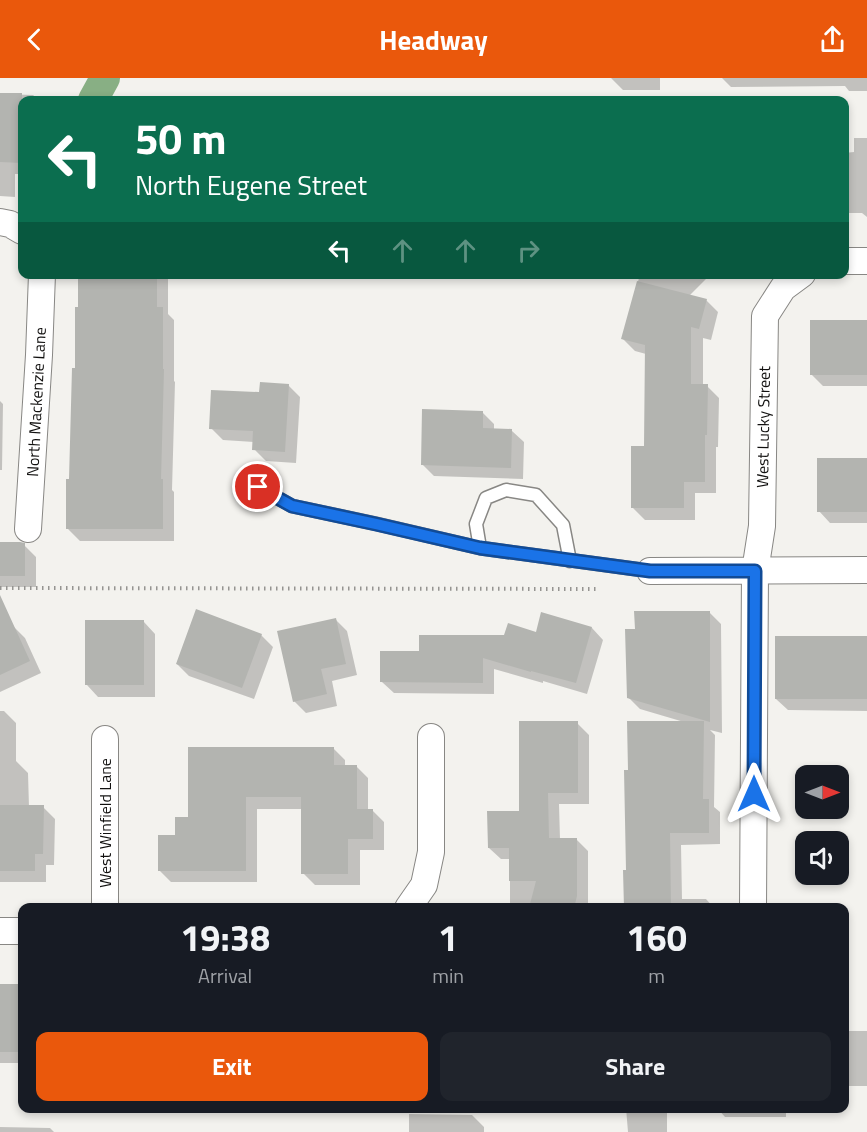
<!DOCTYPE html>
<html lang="en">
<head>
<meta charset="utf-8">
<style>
  body { margin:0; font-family:"Titillium Web",sans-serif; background:#20242c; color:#f1f3f6; height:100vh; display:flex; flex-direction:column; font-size:22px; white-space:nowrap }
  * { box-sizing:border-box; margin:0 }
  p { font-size:20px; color:#9ea1a6 }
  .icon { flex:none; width:33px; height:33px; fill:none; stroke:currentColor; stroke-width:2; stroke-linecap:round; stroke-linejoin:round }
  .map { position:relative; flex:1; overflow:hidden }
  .side { position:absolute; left:18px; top:825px; width:831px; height:210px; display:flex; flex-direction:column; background:#171b24; border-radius:12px; box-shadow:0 3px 9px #0003 }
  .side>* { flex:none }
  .hud { position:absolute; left:18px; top:18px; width:831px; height:183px; border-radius:12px; box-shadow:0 3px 9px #0003; background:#0b6e4f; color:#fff; overflow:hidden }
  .needle { width:39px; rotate:90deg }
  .tools { position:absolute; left:795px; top:687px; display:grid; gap:12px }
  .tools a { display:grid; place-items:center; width:54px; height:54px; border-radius:12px; background:#171b24; box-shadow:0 3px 9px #0003; font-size:30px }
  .pin { position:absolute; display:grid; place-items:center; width:51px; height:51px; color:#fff; margin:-26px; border:3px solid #fff; border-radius:50%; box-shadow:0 2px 6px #0007 }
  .me { position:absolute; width:66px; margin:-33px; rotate:0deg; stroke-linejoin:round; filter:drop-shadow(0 0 4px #0008) }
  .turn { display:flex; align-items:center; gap:21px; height:126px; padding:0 18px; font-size:27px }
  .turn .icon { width:78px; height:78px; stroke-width:2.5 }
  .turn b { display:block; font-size:42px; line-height:51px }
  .lanes { display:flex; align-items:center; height:57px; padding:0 18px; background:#0003; justify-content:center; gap:30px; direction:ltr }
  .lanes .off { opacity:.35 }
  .eta { display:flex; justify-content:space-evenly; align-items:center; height:102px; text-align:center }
  .eta b { font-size:36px; font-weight:700; line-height:42px }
  .cta { display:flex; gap:12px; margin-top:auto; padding:12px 18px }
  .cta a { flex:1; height:69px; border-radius:12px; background:#ea580c; color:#fff; font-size:24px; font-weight:700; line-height:69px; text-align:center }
  .cta a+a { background:#20242c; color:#f1f3f6 }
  header { display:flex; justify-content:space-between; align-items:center; height:78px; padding:0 18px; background:#ea580c; color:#fff; font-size:27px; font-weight:700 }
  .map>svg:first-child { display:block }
  .shadow { fill:#0003 }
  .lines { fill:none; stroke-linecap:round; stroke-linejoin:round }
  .canal { stroke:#88af84; stroke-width:30 }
  .building { fill:#b3b4b0 }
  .service-casing { stroke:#888784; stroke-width:15 }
  .minor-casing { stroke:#888784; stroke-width:28 }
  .path { stroke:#959491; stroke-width:4; stroke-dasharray:1.5 4.5; stroke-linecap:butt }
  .service { stroke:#fff; stroke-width:12 }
  .minor { stroke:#fff; stroke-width:26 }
  .route-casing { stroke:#114b97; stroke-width:15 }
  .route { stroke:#1a73e8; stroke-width:10 }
  .labels { text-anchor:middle; stroke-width:4.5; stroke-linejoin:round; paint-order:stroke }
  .street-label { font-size:16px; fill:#11100f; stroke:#fff }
</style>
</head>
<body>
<header><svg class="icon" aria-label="back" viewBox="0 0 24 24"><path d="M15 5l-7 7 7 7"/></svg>Headway<svg class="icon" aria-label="share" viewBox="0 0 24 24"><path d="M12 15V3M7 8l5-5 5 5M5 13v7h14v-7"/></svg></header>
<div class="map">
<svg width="867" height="1054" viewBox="0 0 867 1054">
  <rect width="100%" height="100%" fill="#f3f2ee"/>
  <path class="shadow" d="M611 0H660V12H623Z
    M722 0H867V13H849L845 8 731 9Z
    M0 16 33 17 39 22H22V96H15V119L0 118Z
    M854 60H867V139L862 135H844V75L854 74Z
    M79 196H168V236L174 242V303L175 304 172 412 174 414V463H80L68 451 79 230Z
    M640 196H711L689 218 706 222 718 234 711 262 703 260V308H707L719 320 718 369H716V415H695V442H645L633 430 645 370 646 276 635 273 623 261Z
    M867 243V308H823L811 296Z
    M288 307 300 319 296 385 266 383 254 371V364L223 362 211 350 261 316Z
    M0 323 3 326 2 392H0Z
    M483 335 494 346V352L512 353 524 364 523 401 434 398 422 386Z
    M867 382V445H830L819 433Z
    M0 465 24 467 36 479V509H0Z
    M709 534 721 546 722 655 710 652 715 657 714 729 720 734V766L681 767 682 821H706L714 830H625L627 793 629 694 684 644 640 631 628 619 636 553Z
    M336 542 347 553 357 597 332 603 337 628 306 635 294 623Z
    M144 544 155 556V619H98L87 607Z
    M13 548 25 560 41 595 0 614V554Z
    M592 550 603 562 587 616 543 603V605L494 591V616L394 615 382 604 421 574 505 559Z
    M261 557 273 569 254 621 189 598 177 586Z
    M867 560V633L788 632 776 621Z
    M0 633H4L16 645V683L28 695 29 729H43L55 741 54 787H46V804H0Z
    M577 645 589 657V726H559L560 761H576L588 773V830H510V781H501L489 770 520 735Z
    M333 670 345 682V688H356L368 700V732H372L384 744V772H360V807H315L303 795V731H257V804H171L159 792 176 759 189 741Z
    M0 907 22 908V985H0Z
    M844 951 849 953H867V1008H844Z
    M626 1030H667V1054H628Z
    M717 1030H830V1031H786V1039H725Z
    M409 1036 472 1037 484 1049V1054H409Z
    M0 1049 50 1050 54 1054H0Z"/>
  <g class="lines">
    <path class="canal" d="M93 22 105 0"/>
  </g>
  <path class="building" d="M0 15H22V85L0 84Z
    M78 196H157V229H163V291H164L161 401H163V451H66V401H69L72 290H75V229H78Z
    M637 203 707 221 699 251 691 249V306H708L707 357H705V404H684V430H631V368H644L645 267 621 261Z
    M810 242H867V297H810Z
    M260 304 289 306 285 374 252 372 253 353 209 351 211 312 259 314Z
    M422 331 483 333V350L512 351 511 390 421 387Z
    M817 380H867V434H817Z
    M0 464H20L25 465V498H0Z
    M0 517 30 583 0 597Z
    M196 531 262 556 242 610 176 586Z
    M634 533H710V644L627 620 625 551H635Z
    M541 534 592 549 576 605 531 593V594L483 580V605L380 604V573H419V557H504L508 545 536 554Z
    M336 540 346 586 321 591 327 616 293 624 277 553Z
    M85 542H144V607H85Z
    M775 558H867V621H775Z
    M519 643H578V715H548L549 760H577V818L574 830H529L536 803H509V770H488L487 733H519Z
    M627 643H704L703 721H709V755H670L671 830H624L623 792H626L624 692H628Z
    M188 669H334V687H357V731H373V761H348V796H301V719H246V793H158V757H175V739H188Z
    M0 727H44L43 776H35V793H0Z
    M0 906H22V974H0Z"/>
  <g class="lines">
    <g class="service-casing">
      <path id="service" d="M258 409 292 428 377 446 480 470 650 493
        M480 470 476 446 486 420 506 412 536 417 563 447 570 483"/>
    </g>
    <g class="minor-casing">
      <path id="minor" d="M0 144 10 146 22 153
        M844 183H867
        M28 451 39 277 42 196
        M650 493 867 492
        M105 661V830
        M408 830 424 807 431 774V659
        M753 830 755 493 762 448 765 238 783 210 802 196
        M0 853H22"/>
    </g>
    <path class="path" d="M0 510 600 511"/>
    <use href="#service" class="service"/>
    <use href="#minor" class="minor"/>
  </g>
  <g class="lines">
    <g class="route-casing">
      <path id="route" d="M258 409 292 428 376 446 480 470 650 493H755L754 716"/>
    </g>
    <use href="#route" class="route"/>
  </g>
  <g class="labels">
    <g class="street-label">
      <text transform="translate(36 324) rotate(-87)" y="6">North Mackenzie Lane</text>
      <text transform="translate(763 349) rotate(-89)" y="6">West Lucky Street</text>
      <text transform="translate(105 745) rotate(-90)" y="6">West Winfield Lane</text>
    </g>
  </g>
</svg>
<div class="tools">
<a><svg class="needle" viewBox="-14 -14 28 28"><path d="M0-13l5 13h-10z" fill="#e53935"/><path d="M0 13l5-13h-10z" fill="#9ea1a6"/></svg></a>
<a><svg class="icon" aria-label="sound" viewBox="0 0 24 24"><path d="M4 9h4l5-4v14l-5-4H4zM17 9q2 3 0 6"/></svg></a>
</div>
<div class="pin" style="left:258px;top:409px;background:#d93025"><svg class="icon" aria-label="arrive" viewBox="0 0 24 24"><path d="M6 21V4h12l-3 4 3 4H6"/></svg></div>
<svg class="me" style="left:754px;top:716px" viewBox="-20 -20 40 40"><path d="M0-17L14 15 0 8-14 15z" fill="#1a73e8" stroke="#fff" stroke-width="4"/></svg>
<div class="hud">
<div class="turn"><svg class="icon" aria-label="left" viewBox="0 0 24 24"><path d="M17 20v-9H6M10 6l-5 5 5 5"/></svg><div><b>50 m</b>North Eugene Street</div></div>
<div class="lanes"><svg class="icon" aria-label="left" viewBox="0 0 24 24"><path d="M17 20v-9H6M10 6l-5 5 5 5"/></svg><svg class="icon off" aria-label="ahead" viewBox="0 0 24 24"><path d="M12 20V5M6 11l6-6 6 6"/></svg><svg class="icon off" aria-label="ahead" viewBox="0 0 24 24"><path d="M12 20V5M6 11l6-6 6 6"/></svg><svg class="icon off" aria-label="right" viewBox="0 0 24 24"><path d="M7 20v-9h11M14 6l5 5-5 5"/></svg></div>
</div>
<section class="side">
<div class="eta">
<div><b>19:38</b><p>Arrival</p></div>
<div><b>1</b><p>min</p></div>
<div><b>160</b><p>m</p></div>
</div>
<div class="cta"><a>Exit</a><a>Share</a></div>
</section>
</div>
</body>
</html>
